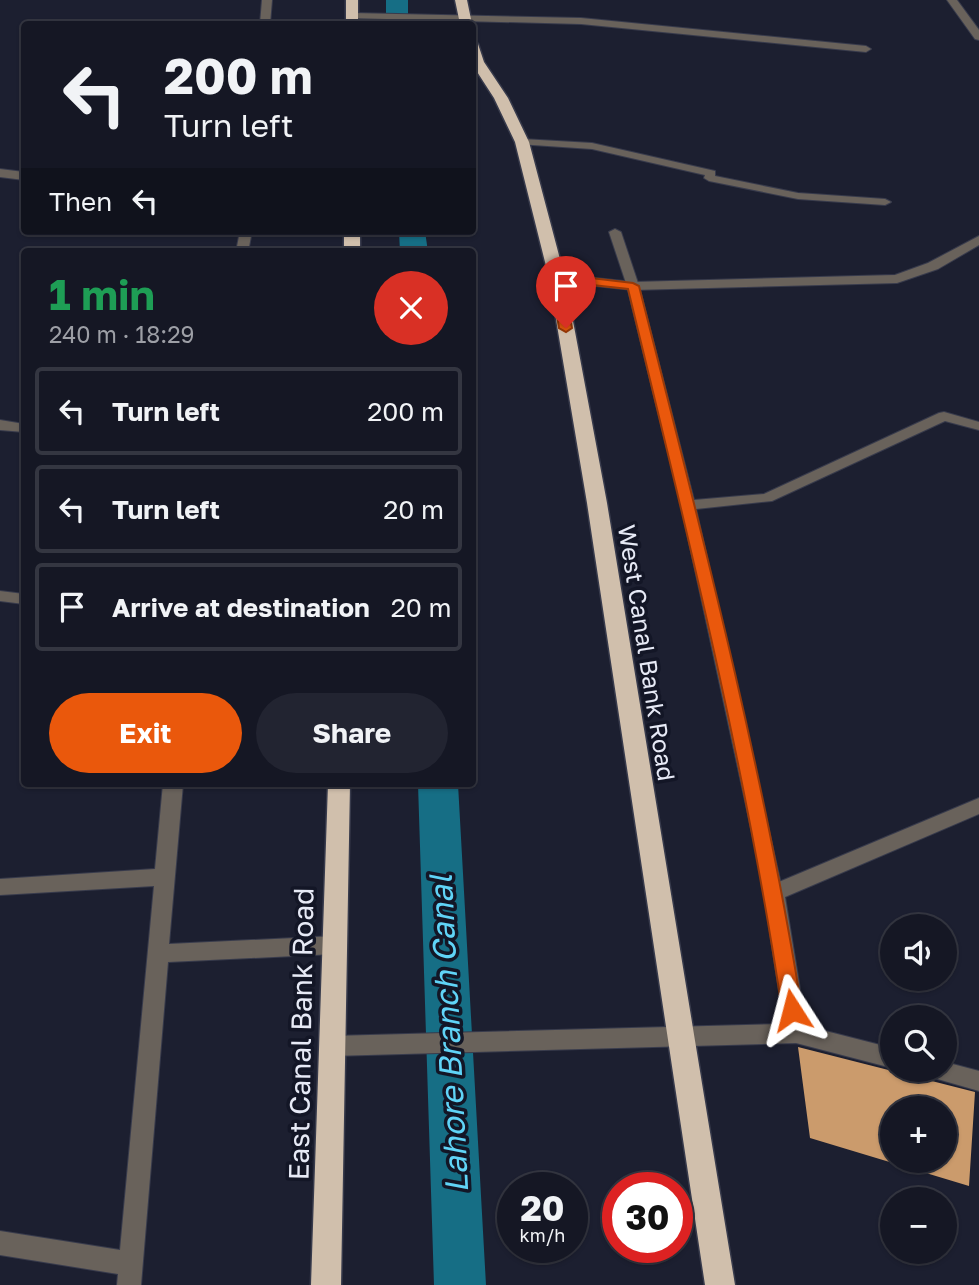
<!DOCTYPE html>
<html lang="en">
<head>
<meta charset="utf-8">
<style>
  body { margin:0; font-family:"Golos Text",sans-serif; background:#222431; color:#f1f3f6; height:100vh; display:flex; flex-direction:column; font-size:26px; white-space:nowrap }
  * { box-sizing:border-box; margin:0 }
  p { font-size:23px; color:#9d9fa6 }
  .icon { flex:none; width:38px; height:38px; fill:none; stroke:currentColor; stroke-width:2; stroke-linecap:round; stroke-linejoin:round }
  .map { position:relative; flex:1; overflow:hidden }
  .panel { position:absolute; left:21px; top:248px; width:455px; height:539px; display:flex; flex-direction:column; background:#151724; border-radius:7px; box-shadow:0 2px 5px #0004,0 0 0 2px #343641 }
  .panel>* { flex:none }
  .hud { position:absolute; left:21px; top:21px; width:455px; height:214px; border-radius:7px; box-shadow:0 2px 5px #0004,0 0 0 2px #343641; background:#151724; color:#f1f3f6; overflow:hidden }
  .fabs { position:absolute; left:880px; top:914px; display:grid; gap:14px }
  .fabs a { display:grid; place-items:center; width:77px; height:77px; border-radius:50%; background:#151724; box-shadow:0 2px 5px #0004,0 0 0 2px #343641; font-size:35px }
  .speed { position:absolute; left:497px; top:1172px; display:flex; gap:14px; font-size:35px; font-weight:700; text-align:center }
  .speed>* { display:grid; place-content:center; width:91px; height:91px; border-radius:50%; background:#151724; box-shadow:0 2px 5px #0004,0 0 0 2px #343641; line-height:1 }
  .speed small { font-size:18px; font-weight:400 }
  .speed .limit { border:10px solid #d22; background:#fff; color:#111 }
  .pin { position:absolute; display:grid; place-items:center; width:60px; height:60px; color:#fff; margin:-72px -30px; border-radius:50% 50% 50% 0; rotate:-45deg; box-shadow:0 0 7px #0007 }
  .pin .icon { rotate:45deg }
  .me { position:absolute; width:77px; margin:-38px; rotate:351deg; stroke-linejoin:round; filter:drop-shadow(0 0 5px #0008) }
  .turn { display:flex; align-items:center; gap:24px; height:147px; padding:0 28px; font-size:32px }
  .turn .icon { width:91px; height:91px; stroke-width:2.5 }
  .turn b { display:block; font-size:49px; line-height:60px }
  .then { display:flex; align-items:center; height:66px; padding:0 28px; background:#0003; gap:14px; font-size:26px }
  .round { display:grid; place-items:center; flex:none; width:74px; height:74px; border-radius:37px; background:#222431 }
  .overview { display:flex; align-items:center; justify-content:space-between; height:119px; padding:0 28px }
  h1 { font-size:42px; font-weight:700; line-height:52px; color:#1e9e55 }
  .cta { display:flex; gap:14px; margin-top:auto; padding:14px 28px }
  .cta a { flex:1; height:80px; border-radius:42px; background:#ea580c; color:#fff; font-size:28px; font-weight:700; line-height:80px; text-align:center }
  .cta a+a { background:#222431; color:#f1f3f6 }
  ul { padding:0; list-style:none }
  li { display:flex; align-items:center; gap:21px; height:88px; margin:0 14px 10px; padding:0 14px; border:4px solid #343641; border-radius:7px }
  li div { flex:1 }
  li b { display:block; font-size:26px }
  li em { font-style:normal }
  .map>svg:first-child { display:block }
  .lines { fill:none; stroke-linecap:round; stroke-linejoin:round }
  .canal { fill:#166e85; fill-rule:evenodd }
  .building { fill:#cb9b6c; fill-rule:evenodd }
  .lane-casing { stroke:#383b4c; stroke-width:2 }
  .street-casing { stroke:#383b4c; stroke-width:2 }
  .highway-casing { stroke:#383b4c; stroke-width:3 }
  .lane { fill:#69625b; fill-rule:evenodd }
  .street { fill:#69625b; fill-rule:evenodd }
  .highway { fill:#d0bfac; fill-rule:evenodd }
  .route { fill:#ea580c; stroke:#983908; stroke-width:2 }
  .labels { text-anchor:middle; stroke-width:7; stroke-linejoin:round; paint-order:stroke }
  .street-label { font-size:24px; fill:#e7eaf6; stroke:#131626 }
  .near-street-label { font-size:28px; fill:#e7eaf6; stroke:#131626 }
  .near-water-label { font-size:32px; font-style:italic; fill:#60d4f7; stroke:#131626 }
</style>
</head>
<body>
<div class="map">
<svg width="979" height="1285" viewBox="0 0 979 1285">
  <rect width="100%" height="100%" fill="#1c1f30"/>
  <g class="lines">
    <path class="canal" d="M386 0H408V24H386Z
      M399 231H425L428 252H400Z
      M418 784H458L486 1285H434Z"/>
  </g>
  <path class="building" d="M798 1047 975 1092 969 1186 810 1138ZM892 1108H945V1160H892Z"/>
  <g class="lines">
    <g class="lane-casing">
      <path id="lane" d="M522 139 592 143 715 171V176L798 193 885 199 891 202 885 205 798 199 709 181 704 178 705 175 592 149 518 144 517 142Z
        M615 229 621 232 639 286 694 500 764 494 939 413 944 412 979 422V430L945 421 772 501 696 509 783 893 780 898 774 901 768 898 765 893 681 505 627 286 609 232Z
        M0 591 24 594V604L0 601Z"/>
    </g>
    <g class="street-casing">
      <path id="street" d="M262 0H272L270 24H260Z
        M947 0H957L979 30V40L975 39Z
        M352 13 581 18 866 46 871 49 866 52 581 24 348 18V14Z
        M0 169 24 172V180L0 177Z
        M240 231H252L248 252H236Z
        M979 236V245L938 269 897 283 633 290 557 282 550 278 557 274 633 282 895 275 928 263Z
        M0 420 24 424V432L0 430Z
        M163 784H183L169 944 335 936 342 939 346 945 342 951 335 954 168 962 141 1285H117L118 1274 0 1255V1231L120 1250 154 886 0 895V879L155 869Z
        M979 798V814L785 897 806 1026 892 1048V1068L796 1043 332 1056 324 1053 321 1046 324 1039 332 1036 784 1024 764 893 767 887Z
        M945 1062 979 1071V1091L927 1076 924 1069H945Z"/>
    </g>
    <g class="highway-casing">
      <path id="highway" d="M346 0H358V24H346Z
        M455 0H467L472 24H460Z
        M472 40 478 44 484 62 508 98 529 142 565 278 607 503 735 1285H705L587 503 549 278 515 142 494 98 472 64Z
        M344 231H360V252H344Z
        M328 784H350L341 1285H311Z"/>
    </g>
    <use href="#lane" class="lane"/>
    <use href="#street" class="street"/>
    <use href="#highway" class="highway"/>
  </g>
  <path class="route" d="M557 274 633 283 639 286C700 526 763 766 802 1010L799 1016 792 1019 785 1016 782 1010C746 767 686 528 628 289L564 282 572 328 566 332 559 328 551 278Z"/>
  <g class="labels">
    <g class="street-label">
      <text transform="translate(646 653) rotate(81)" y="8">West Canal Bank Road</text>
    </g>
    <g class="near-street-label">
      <text transform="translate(301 1034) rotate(-89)" y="10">East Canal Bank Road</text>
    </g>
    <g class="near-water-label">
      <text transform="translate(449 1034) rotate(-93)" y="11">Lahore Branch Canal</text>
    </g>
  </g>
</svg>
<div class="fabs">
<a><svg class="icon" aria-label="sound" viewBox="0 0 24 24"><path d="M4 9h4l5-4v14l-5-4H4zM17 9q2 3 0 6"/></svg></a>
<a><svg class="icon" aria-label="search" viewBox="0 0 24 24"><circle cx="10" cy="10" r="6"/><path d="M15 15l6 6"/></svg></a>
<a>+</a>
<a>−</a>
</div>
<div class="speed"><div>20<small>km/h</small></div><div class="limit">30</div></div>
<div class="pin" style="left:566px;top:328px;background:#d93025"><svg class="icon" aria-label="arrive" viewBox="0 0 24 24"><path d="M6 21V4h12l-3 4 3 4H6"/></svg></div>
<svg class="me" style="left:792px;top:1010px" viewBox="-20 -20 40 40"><path d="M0-17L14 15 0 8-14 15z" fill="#ea580c" stroke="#fff" stroke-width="4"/></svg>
<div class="hud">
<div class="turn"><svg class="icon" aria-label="left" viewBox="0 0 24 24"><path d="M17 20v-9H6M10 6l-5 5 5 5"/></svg><div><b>200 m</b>Turn left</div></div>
<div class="then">Then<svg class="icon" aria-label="left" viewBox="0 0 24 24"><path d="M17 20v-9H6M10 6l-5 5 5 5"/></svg></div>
</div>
<section class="panel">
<div class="overview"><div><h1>1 min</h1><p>240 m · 18:29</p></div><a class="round" style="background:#d93025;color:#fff"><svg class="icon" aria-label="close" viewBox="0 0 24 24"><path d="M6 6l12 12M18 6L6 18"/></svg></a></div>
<ul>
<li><svg class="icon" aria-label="left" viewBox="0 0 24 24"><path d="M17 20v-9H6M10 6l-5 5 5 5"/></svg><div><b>Turn left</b></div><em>200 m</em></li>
<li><svg class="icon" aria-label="left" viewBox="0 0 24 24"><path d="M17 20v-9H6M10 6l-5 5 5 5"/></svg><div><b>Turn left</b></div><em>20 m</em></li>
<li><svg class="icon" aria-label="arrive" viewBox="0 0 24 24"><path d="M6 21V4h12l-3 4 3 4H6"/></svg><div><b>Arrive at destination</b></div><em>20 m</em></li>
</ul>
<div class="cta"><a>Exit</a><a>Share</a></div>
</section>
</div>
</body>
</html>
